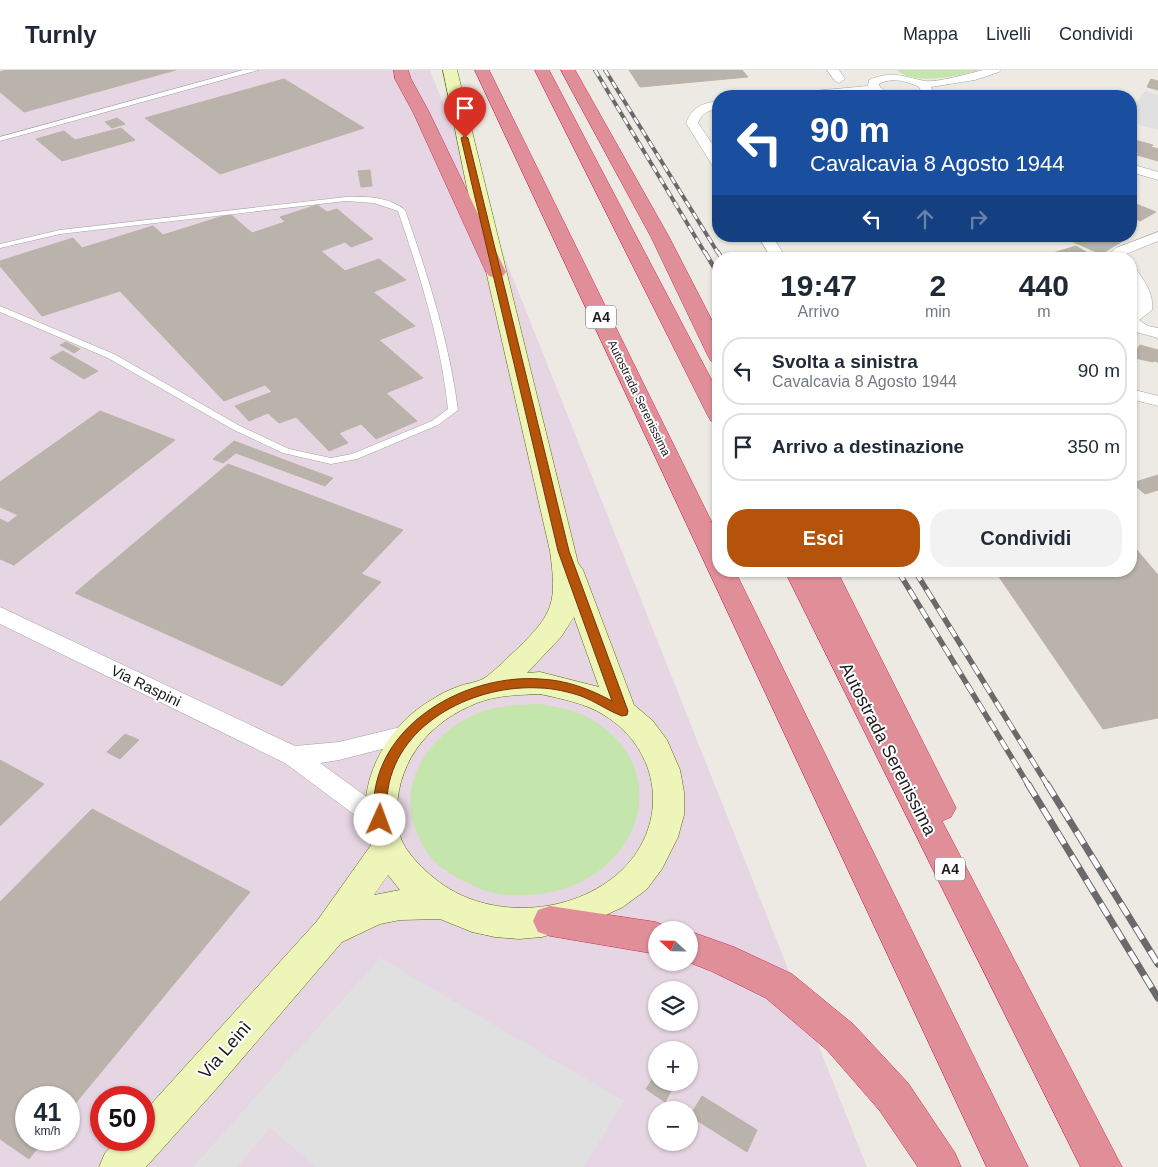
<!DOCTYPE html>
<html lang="it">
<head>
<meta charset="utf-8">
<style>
  body { margin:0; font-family:Helvetica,sans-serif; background:#f2f2f3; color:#1f2937; height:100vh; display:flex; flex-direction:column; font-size:19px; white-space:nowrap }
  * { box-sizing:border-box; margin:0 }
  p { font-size:16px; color:#747a83 }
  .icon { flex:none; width:28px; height:28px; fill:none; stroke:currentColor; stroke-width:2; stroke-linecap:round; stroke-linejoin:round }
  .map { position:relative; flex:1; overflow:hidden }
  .side { position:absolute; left:712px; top:182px; width:425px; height:325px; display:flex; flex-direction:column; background:#fff; border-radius:20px; box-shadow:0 1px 4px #0004 }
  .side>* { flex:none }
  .banner { position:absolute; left:712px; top:20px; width:425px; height:152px; border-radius:20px; box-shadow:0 1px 4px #0004; background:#1a4fa0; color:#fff; overflow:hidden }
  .needle { width:32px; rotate:292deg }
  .tools { position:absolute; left:648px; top:851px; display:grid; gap:10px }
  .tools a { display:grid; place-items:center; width:50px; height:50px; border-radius:50%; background:#fff; box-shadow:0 1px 4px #0004; font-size:25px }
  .speed { position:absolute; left:15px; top:1016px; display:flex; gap:10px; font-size:25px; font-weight:700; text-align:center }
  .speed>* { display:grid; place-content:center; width:65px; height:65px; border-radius:50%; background:#fff; box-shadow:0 1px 4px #0004; line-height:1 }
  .speed small { font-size:12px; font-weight:400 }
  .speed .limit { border:8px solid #d22; background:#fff; color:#111 }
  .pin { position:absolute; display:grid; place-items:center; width:42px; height:42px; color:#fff; margin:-51px -21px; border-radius:50% 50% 50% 0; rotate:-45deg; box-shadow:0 0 5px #0007 }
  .pin .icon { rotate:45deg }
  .me { position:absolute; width:55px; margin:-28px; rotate:2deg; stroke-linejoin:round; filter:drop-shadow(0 0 4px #0008) }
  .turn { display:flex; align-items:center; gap:18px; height:105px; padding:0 15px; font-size:22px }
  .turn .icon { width:65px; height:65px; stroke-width:2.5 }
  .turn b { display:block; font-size:35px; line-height:42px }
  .lanes { display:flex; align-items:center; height:48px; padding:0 15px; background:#0003; justify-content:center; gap:25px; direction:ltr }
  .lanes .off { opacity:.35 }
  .eta { display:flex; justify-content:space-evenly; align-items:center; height:85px; text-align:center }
  .eta b { font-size:30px; font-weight:600; line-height:35px }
  .action { display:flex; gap:10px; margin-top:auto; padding:10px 15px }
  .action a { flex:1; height:58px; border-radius:20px; background:#b45309; color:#fff; font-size:20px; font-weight:600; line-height:58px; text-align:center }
  .action a+a { background:#f2f2f3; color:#1f2937 }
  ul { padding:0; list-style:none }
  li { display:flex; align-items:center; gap:15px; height:68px; margin:0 10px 8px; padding:0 5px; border:2px solid #e0e1e3; border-radius:20px }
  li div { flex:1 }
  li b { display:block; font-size:19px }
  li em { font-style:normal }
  header { display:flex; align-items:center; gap:30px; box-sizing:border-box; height:70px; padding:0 25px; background:#fff; border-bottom:1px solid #e0e1e3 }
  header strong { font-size:24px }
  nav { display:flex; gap:28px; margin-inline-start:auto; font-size:18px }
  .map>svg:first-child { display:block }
  .industrial { fill:#e6d5e2; fill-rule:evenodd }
  .grass { fill:#c4e5ab }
  .parking { fill:#e0e0e0 }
  .building { fill:#b9b3ac; stroke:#beb2a6 }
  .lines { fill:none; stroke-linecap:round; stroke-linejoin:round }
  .lane-casing { stroke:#a3a3a3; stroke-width:1 }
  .street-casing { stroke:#a3a3a3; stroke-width:1 }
  .secondary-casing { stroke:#5a6b0c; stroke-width:1 }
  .highway-casing { stroke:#cc2f5a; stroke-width:1 }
  .lane { fill:#fff; fill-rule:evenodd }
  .street { fill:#fff; fill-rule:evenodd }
  .secondary { fill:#eef5b9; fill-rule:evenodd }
  .highway { fill:#e08f98; fill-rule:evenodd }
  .rail-far3-casing { stroke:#6a6a6a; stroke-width:4 }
  .rail-far2-casing { stroke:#6a6a6a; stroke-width:4.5 }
  .rail-far1-casing { stroke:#6a6a6a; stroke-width:5.5 }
  .rail-casing { stroke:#6a6a6a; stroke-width:7 }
  .rail-far3 { stroke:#fff; stroke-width:2.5; stroke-dasharray:7; stroke-linecap:butt }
  .rail-far2 { stroke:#fff; stroke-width:3; stroke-dasharray:9; stroke-linecap:butt }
  .rail-far1 { stroke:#fff; stroke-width:4; stroke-dasharray:11; stroke-linecap:butt }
  .rail { stroke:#fff; stroke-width:5; stroke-dasharray:14; stroke-linecap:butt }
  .route { fill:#b45309; stroke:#753606 }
  .labels { text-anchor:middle; stroke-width:4; stroke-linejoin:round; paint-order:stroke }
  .far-street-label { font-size:12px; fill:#1c1c1c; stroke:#fff }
  .shield { fill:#fff; stroke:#606060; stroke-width:1 }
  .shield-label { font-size:14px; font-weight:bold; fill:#1c1c1c }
  .street-label { font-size:15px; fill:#1c1c1c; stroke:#fff }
  .near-street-label { font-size:18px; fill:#1c1c1c; stroke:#fff }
</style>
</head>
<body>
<header>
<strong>Turnly</strong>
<nav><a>Mappa</a><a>Livelli</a><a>Condividi</a></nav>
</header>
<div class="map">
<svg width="1158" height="1097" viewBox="0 0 1158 1097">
  <rect width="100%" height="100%" fill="#edeae3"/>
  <path class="industrial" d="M0 0H430L867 1097H0ZM656 860H689V892H656ZM656 920H689V952H656ZM656 980H689V1012H656ZM26 1028H69V1070H26ZM101 1028H144V1070H101ZM656 1040H689V1072H656Z"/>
  <path class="grass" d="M897 0H980C960 6 913 16 897 0Z
    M542 634C553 637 565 638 576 642 599 651 620 668 631 690 654 738 627 789 581 812 559 823 532 826 508 825 485 824 464 812 445 800 430 790 419 772 414 755 399 707 433 663 476 644 497 635 520 635 542 634Z"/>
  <path class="parking" d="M1145 21 1158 25V60L1131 53V40Z
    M380 888 624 1031 584 1097H316L270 1058 237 1097H193Z"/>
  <path class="building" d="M6 0H176L24 42 0 22V2Z
    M629 0H742L748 7 640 17Z
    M284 9 364 58 220 104 145 48Z
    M1151 9 1158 11V20L1147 17Z
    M117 48 125 54 112 58 105 52Z
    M121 58 135 70 62 91 36 69 64 61 75 70Z
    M1131 69 1153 75 1151 77 1158 79V91L1137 85 1139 83 1131 81Z
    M370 100 372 116 361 117 358 101Z
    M1136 134 1156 142 1140 151 1131 147V136Z
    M317 135 327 142 337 139 373 169 351 177 345 172 321 181 345 201 379 189 406 210 373 222 415 256 379 270 423 308 386 323 417 351 376 369 361 354 339 363 348 373 329 381 296 347 279 353 268 343 249 351 235 336 272 322 265 315 224 331 120 221 42 246 0 196V191L73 168 82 178 153 156 163 165 230 144 252 163 285 152 280 147Z
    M1079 166H1131L1101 184 1071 171Z
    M1076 176 1093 186 1083 189H1033Z
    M66 272 80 279 74 283 60 275Z
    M1140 275 1158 280V292L1153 291 1156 285 1137 280Z
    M1137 280 1156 285 1153 292 1135 288Z
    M63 281 98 301 84 309 50 288Z
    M100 341 175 370 14 495 0 489V449L8 453 18 445 0 437V412Z
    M234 371 311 400 333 408 325 416 236 383 223 393 213 389Z
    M228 394 403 460 361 504 381 512 282 616 75 523Z
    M1158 405V420L1145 424 1132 413Z
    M1131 473 1158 505V648L1103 659 995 501H1131Z
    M125 664 139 670 120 689 107 682Z
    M0 690 44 714 0 756Z
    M92 739 250 822 69 1041V1028H26V1070H44L29 1089 0 1069V832Z
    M656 1003V1012H676L665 1032 646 1019Z
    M702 1026 757 1060 747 1082 690 1046Z"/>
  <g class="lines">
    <g class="lane-casing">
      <path id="lane" d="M243 0H259L0 71V67Z
        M346 127C365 126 390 127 405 140 428 206 449 271 458 340L438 355 357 389 331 394 283 383 234 360 108 288 0 242V236L114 284 240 356 289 379 331 388 352 384 432 351 448 339C441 271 420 206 398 141L374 133 346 131 60 164 0 178V174L60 160Z"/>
    </g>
    <g class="street-casing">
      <path id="street" d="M827 0H839L845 9 839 13 835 11Z
        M983 0H1001L999 2 975 10 931 17 933 22 929 26H915L921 21 919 17C907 11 891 7 879 14L880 17 892 26H878L872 23 836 26H796L802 22 868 16 869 10C893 0 903 7 925 11 935 13 972 3 983 0Z
        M719 31V39C708 40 702 43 698 53L719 84V99L714 98 686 53C692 37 703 33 719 31Z
        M1131 94 1158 102V110L1131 102Z
        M1158 162V171L1126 184 1120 189H1104L1116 178Z
        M758 166H772L787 189H772Z
        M1131 198 1136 199C1145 212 1154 224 1152 240L1139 250 1148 256 1158 258V268L1136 262 1131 259V241L1136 238 1137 235 1131 215Z
        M1131 319 1158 326V336L1131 329Z
        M0 537 295 676 339 672 409 655 417 658 421 664 417 670 339 690 320 693 389 743 392 750 389 757 380 760 371 757 285 693 0 554Z"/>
    </g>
    <g class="secondary-casing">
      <path id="secondary" d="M443 0H457L578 493 583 500 634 635 653 651 667 670 680 700 684 722V745L678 767 662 799 647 819 623 837 584 855 542 867 519 869 495 867 472 862 440 849 400 850 380 854 342 872 218 1017 146 1097H99L105 1083 117 1070H144V1042L317 851 371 775C369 766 365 755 365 745 364 698 392 652 433 629 440 624 449 620 457 617 466 613 478 613 486 607 497 599 507 588 517 579 554 543 557 533 550 481L467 118ZM574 547 599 617 540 602 527 603 561 567ZM540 624C562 629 585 633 604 645 661 680 670 753 622 800 573 847 485 851 434 808 423 799 411 787 404 775 398 765 397 749 397 738 399 688 431 651 477 633 497 625 519 625 540 624ZM388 805 400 820 374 825Z"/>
    </g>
    <g class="highway-casing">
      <path id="highway" d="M394 0H408L411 9 429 42 506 202 503 206 496 208 489 206 486 202 413 42 395 9Z
        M475 0H489L719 467V501H735L1028 1097H987Z
        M535 0H549L719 324V353L711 351 708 346Z
        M561 0H575L669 167 719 264V292L711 291 708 286 651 167Z
        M785 501H837L956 738 951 747 942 751 1122 1097H1081Z
        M550 836 656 852 668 857 670 860H656V884L550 866 538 862 533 851 538 840Z
        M689 861 734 877 792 904 853 954 908 1013 955 1083 961 1097H918L880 1041 827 980 766 928 711 901 688 892Z"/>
    </g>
    <use href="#lane" class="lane"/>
    <use href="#street" class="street"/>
    <use href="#secondary" class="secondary"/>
    <use href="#highway" class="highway"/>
    <g class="rail-far3-casing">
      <path id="rail-far3" d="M595 0 705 183
        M605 0 718 183"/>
    </g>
    <g class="rail-far2-casing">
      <path id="rail-far2" d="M705 182 719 206
        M718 182 722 189"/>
    </g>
    <g class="rail-far1-casing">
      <path id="rail-far1" d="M898 501 1029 716
        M915 501 1048 716"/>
    </g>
    <g class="rail-casing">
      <path id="rail" d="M1028 714 1158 928
        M1047 714 1158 894"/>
    </g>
    <use href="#rail-far3" class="rail-far3"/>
    <use href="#rail-far2" class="rail-far2"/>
    <use href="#rail-far1" class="rail-far1"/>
    <use href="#rail" class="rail"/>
  </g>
  <path class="route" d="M465 66 468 68 569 481 628 641 627 645 622 646C608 641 595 631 581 626 569 622 552 618 540 618 477 614 399 651 388 719 386 729 387 740 387 750L385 754 380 755 376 754 374 750C374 740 373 729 375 720 387 647 472 604 540 609 566 610 590 619 612 631L558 481 461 68Z"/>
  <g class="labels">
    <g class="far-street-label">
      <text transform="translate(639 328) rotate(64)" y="4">Autostrada Serenissima</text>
    </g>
    <g class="shield">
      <rect x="586" y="235.5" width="30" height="23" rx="4"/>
      <rect x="935" y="787.5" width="30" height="23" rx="4"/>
    </g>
    <g class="shield-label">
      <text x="601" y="252">A4</text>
      <text x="950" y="804">A4</text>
    </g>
    <g class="street-label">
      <text transform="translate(146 616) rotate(26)" y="5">Via Raspini</text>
    </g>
    <g class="near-street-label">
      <text transform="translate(888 679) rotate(63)" y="6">Autostrada Serenissima</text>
      <text transform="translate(225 980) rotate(-49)" y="6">Via Leinì</text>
    </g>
  </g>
</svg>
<div class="tools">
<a><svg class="needle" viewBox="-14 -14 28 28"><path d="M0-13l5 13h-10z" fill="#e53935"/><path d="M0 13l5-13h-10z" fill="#747a83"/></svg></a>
<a><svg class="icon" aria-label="layers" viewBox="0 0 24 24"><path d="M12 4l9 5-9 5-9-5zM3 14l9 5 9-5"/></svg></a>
<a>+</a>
<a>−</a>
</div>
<div class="speed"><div>41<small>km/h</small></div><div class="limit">50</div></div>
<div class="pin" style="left:465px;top:68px;background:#d93025"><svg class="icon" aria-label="arrive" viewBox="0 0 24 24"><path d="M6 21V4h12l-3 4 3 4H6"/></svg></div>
<svg class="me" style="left:380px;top:750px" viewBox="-20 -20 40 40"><circle r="19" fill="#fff"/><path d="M0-13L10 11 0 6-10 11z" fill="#b45309"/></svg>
<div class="banner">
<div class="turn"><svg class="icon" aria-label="left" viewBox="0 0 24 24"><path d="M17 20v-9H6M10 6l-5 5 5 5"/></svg><div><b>90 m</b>Cavalcavia 8 Agosto 1944</div></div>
<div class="lanes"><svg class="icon" aria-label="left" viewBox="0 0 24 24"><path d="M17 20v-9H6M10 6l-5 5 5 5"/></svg><svg class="icon off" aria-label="ahead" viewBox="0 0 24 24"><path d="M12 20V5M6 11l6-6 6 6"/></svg><svg class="icon off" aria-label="right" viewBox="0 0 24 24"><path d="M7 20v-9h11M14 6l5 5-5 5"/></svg></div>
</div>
<section class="side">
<div class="eta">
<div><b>19:47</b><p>Arrivo</p></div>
<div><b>2</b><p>min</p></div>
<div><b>440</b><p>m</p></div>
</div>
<ul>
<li><svg class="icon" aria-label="left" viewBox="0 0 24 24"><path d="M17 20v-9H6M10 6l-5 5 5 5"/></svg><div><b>Svolta a sinistra</b><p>Cavalcavia 8 Agosto 1944</p></div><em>90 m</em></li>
<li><svg class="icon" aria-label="arrive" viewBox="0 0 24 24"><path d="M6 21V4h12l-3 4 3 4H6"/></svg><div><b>Arrivo a destinazione</b></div><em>350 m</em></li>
</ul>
<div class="action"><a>Esci</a><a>Condividi</a></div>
</section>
</div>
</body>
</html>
